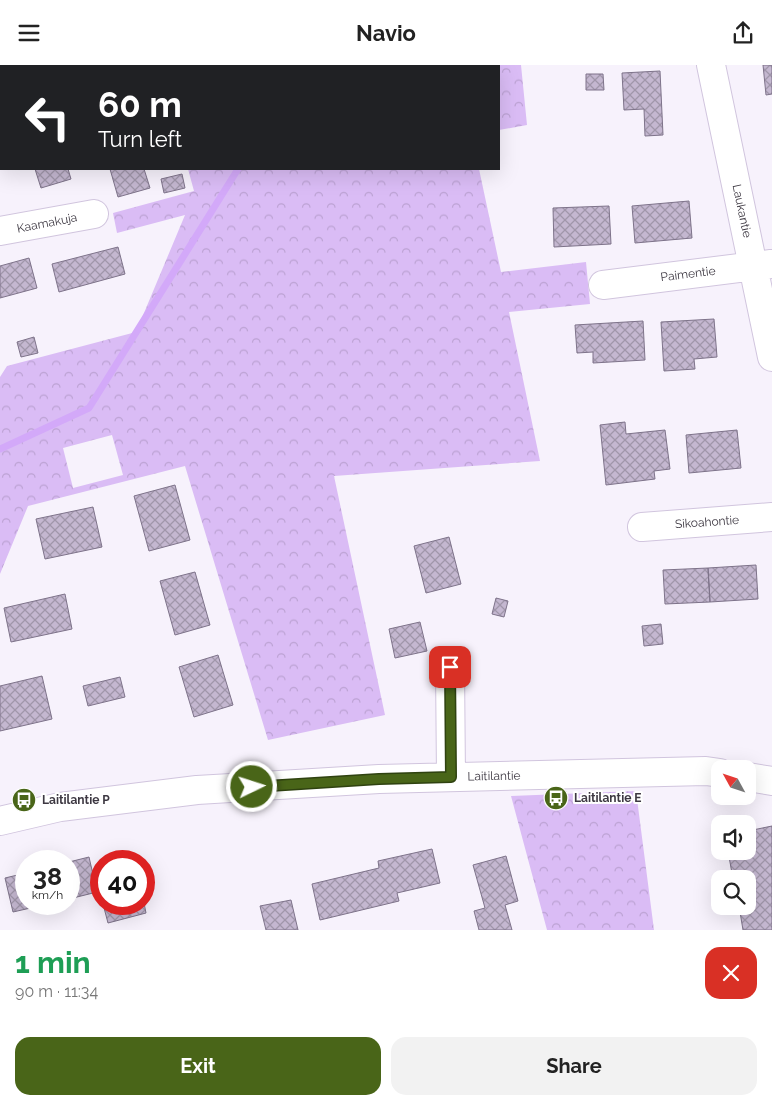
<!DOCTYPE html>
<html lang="en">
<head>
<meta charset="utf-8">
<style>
  body { margin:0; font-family:Raleway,sans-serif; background:#f2f2f2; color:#222; height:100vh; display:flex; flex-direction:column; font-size:19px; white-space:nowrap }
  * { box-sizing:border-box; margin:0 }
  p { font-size:16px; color:#767676 }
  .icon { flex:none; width:28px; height:28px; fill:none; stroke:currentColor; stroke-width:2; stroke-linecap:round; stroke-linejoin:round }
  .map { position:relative; height:865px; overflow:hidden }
  .drawer { display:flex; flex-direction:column; background:#fff; flex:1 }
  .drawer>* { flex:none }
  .guide { position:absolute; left:0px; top:0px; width:500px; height:105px; box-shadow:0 5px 20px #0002; background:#202124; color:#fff; overflow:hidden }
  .needle { width:32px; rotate:310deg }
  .fabs { position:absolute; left:711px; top:695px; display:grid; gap:10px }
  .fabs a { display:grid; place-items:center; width:45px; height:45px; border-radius:10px; background:#fff; box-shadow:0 5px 20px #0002; font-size:25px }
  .speed { position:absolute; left:15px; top:785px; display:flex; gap:10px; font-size:25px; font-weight:700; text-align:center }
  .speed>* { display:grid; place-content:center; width:65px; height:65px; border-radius:50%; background:#fff; box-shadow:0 5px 20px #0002; line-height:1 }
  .speed small { font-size:12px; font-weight:400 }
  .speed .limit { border:8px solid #d22; background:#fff; color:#111 }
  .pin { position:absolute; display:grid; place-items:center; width:42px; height:42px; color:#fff; margin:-21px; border-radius:10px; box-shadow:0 2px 8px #0006 }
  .me { position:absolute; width:55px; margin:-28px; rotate:86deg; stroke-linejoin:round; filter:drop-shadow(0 0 4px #0008) }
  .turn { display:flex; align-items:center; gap:18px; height:105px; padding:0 15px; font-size:22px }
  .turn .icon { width:65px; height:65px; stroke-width:2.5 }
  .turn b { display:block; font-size:35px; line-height:42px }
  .round { display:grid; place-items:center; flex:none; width:52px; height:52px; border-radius:15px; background:#f2f2f2 }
  .summary { display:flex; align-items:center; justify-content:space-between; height:85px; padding:0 15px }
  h1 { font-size:30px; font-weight:700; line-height:38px; color:#1e9e55 }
  .action { display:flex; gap:10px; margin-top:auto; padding:10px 15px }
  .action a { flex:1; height:58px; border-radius:15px; background:#496518; color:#fff; font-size:20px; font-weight:700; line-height:58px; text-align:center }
  .action a+a { background:#f2f2f2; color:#222 }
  header { display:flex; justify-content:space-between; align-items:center; height:65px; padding:0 15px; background:#fff; font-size:22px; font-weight:700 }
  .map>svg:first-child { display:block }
  .forest { fill:url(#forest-crowns); fill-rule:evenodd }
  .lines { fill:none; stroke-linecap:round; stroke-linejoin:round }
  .stream { stroke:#d3a9f9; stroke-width:7 }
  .building { fill:url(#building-cross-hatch); stroke:#7e738a }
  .minor-casing { stroke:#d1c5de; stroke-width:30 }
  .minor { stroke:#fff; stroke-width:28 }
  .route-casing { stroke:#2f4210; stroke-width:12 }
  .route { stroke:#496518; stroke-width:9 }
  .labels { text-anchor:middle; stroke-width:4; stroke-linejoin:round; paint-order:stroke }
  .street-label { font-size:12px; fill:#3d3842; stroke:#fff }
  .poi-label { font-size:12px; font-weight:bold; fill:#3d3842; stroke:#fff; text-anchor:start }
</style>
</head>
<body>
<header><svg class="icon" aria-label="menu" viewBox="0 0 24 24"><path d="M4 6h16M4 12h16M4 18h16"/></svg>Navio<svg class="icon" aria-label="share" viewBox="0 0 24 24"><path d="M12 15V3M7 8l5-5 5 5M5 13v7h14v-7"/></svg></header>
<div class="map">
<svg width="772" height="865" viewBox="0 0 772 865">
  <defs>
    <pattern id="forest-crowns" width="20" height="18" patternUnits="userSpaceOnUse" patternTransform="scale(1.25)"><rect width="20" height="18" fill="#dabcf5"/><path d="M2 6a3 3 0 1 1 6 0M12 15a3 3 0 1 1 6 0" fill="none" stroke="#bca2d3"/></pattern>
    <pattern id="building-cross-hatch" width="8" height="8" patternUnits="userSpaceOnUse" patternTransform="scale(1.25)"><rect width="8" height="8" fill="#c4b7d0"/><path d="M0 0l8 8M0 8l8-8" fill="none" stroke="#a096aa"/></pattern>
  </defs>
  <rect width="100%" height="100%" fill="#f7f2fc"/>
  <path class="forest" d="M247 0H521L527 60 499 65V1Z
    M188 104H479L501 207 586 197 590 239 509 247 540 396 334 411 385 650 268 675 185 401 28 441 0 509V312L7 301 136 267 185 150 117 168 113 148 194 126ZM112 370 123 410 73 423 63 383Z
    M636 726 654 865H547L511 731Z"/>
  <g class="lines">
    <path class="stream" d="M266 0 267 1
      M0 384 89 343 238 104"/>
  </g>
  <path class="building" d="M763 0H772V29L766 30Z
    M660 6 663 70 645 71 644 44 624 45 622 8Z
    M586 9H603L604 25H586Z
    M35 104H68L71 114 41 123Z
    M110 104H144L150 123 118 132Z
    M182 109 185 123 164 128 161 114Z
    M689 136 692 173 635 178 632 141Z
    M609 141 611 179 554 182 553 143Z
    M118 182 125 209 59 227 52 199Z
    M29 193 37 223 0 233V201Z
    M714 254 717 292 694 294 695 304 664 306 661 257Z
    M643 256 645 295 593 298V287L577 288 575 260Z
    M34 272 38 288 21 292 17 277Z
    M625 357 626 369 665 365 670 404 654 406 655 414 606 420 600 360Z
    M737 365 741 403 689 408 686 370Z
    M175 420 190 475 149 486 134 431Z
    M93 442 102 482 45 494 36 454Z
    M449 472 461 519 426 528 414 481Z
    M756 500 758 534 710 537 708 503Z
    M708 503 710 537 665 539 663 505Z
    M195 507 210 560 175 570 160 516Z
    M65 529 72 564 11 577 4 543Z
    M496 533 508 536 504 552 492 549Z
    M420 557 427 586 395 593 389 564Z
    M661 559 663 579 644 581 642 561Z
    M218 590 233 640 194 652 179 602Z
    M42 611 52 654 0 666V621Z
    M120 612 125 632 88 641 83 621Z
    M772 761V865H743L739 841H748V814H733L728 786H748V766Z
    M432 784 440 818 397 828 399 836 320 855 312 819 379 803 378 796Z
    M506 791 518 836 505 840 512 865H479L474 846 485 843 473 800Z
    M89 792 97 827 69 834V797Z
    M26 808V839H48L13 847 5 813Z
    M291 835 298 865H266L260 841Z
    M144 838 146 848 108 858 103 839Z"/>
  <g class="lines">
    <g class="minor-casing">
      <path id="minor" d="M711 0 772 292
        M0 166 94 149
        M603 220 771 199
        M642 462 772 452
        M450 602 451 712
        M748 712 772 716
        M0 756 60 742 197 725 379 714 706 706 720 708"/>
    </g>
    <use href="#minor" class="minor"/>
  </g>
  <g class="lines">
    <g class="route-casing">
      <path id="route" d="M252 722 379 714 451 712 450 602"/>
    </g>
    <use href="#route" class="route"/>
  </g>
  <defs>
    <g id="bus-disc" transform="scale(1.25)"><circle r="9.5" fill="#496518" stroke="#fff"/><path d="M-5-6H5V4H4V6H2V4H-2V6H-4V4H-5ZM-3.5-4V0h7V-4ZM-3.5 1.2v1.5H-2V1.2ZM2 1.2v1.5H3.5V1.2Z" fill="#fff"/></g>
  </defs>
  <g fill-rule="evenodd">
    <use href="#bus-disc" x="556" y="733"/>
    <use href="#bus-disc" x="24" y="735"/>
  </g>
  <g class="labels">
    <g class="street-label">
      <text transform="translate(742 146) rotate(78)" y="4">Laukantie</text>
      <text transform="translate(47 158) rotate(-11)" y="4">Kaamakuja</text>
      <text transform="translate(688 209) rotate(-7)" y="4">Paimentie</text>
      <text transform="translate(707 457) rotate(-4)" y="4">Sikoahontie</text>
      <text transform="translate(494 711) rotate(-1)" y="4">Laitilantie</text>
    </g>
    <g class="poi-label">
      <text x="574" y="737">Laitilantie E</text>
      <text x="42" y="739">Laitilantie P</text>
    </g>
  </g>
</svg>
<div class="fabs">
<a><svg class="needle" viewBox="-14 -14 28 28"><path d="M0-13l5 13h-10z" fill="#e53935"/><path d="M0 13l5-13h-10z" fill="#767676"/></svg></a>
<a><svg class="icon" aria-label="sound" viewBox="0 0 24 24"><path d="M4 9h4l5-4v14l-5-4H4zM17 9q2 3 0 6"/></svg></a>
<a><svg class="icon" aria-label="search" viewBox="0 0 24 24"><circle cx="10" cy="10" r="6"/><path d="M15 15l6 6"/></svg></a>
</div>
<div class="speed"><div>38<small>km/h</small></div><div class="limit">40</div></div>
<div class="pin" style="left:450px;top:602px;background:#d93025"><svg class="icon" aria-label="arrive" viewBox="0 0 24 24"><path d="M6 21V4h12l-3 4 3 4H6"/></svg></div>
<svg class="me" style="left:252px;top:722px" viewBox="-20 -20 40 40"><circle r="17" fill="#496518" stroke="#fff" stroke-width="3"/><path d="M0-11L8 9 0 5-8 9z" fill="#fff"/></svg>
<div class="guide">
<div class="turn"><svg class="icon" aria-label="left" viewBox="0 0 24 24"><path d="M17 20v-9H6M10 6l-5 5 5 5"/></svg><div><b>60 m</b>Turn left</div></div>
</div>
</div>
<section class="drawer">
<div class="summary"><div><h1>1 min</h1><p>90 m · 11:34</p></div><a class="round" style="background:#d93025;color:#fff"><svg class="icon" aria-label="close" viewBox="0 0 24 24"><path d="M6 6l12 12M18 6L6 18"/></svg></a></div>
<div class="action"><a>Exit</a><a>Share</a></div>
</section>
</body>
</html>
